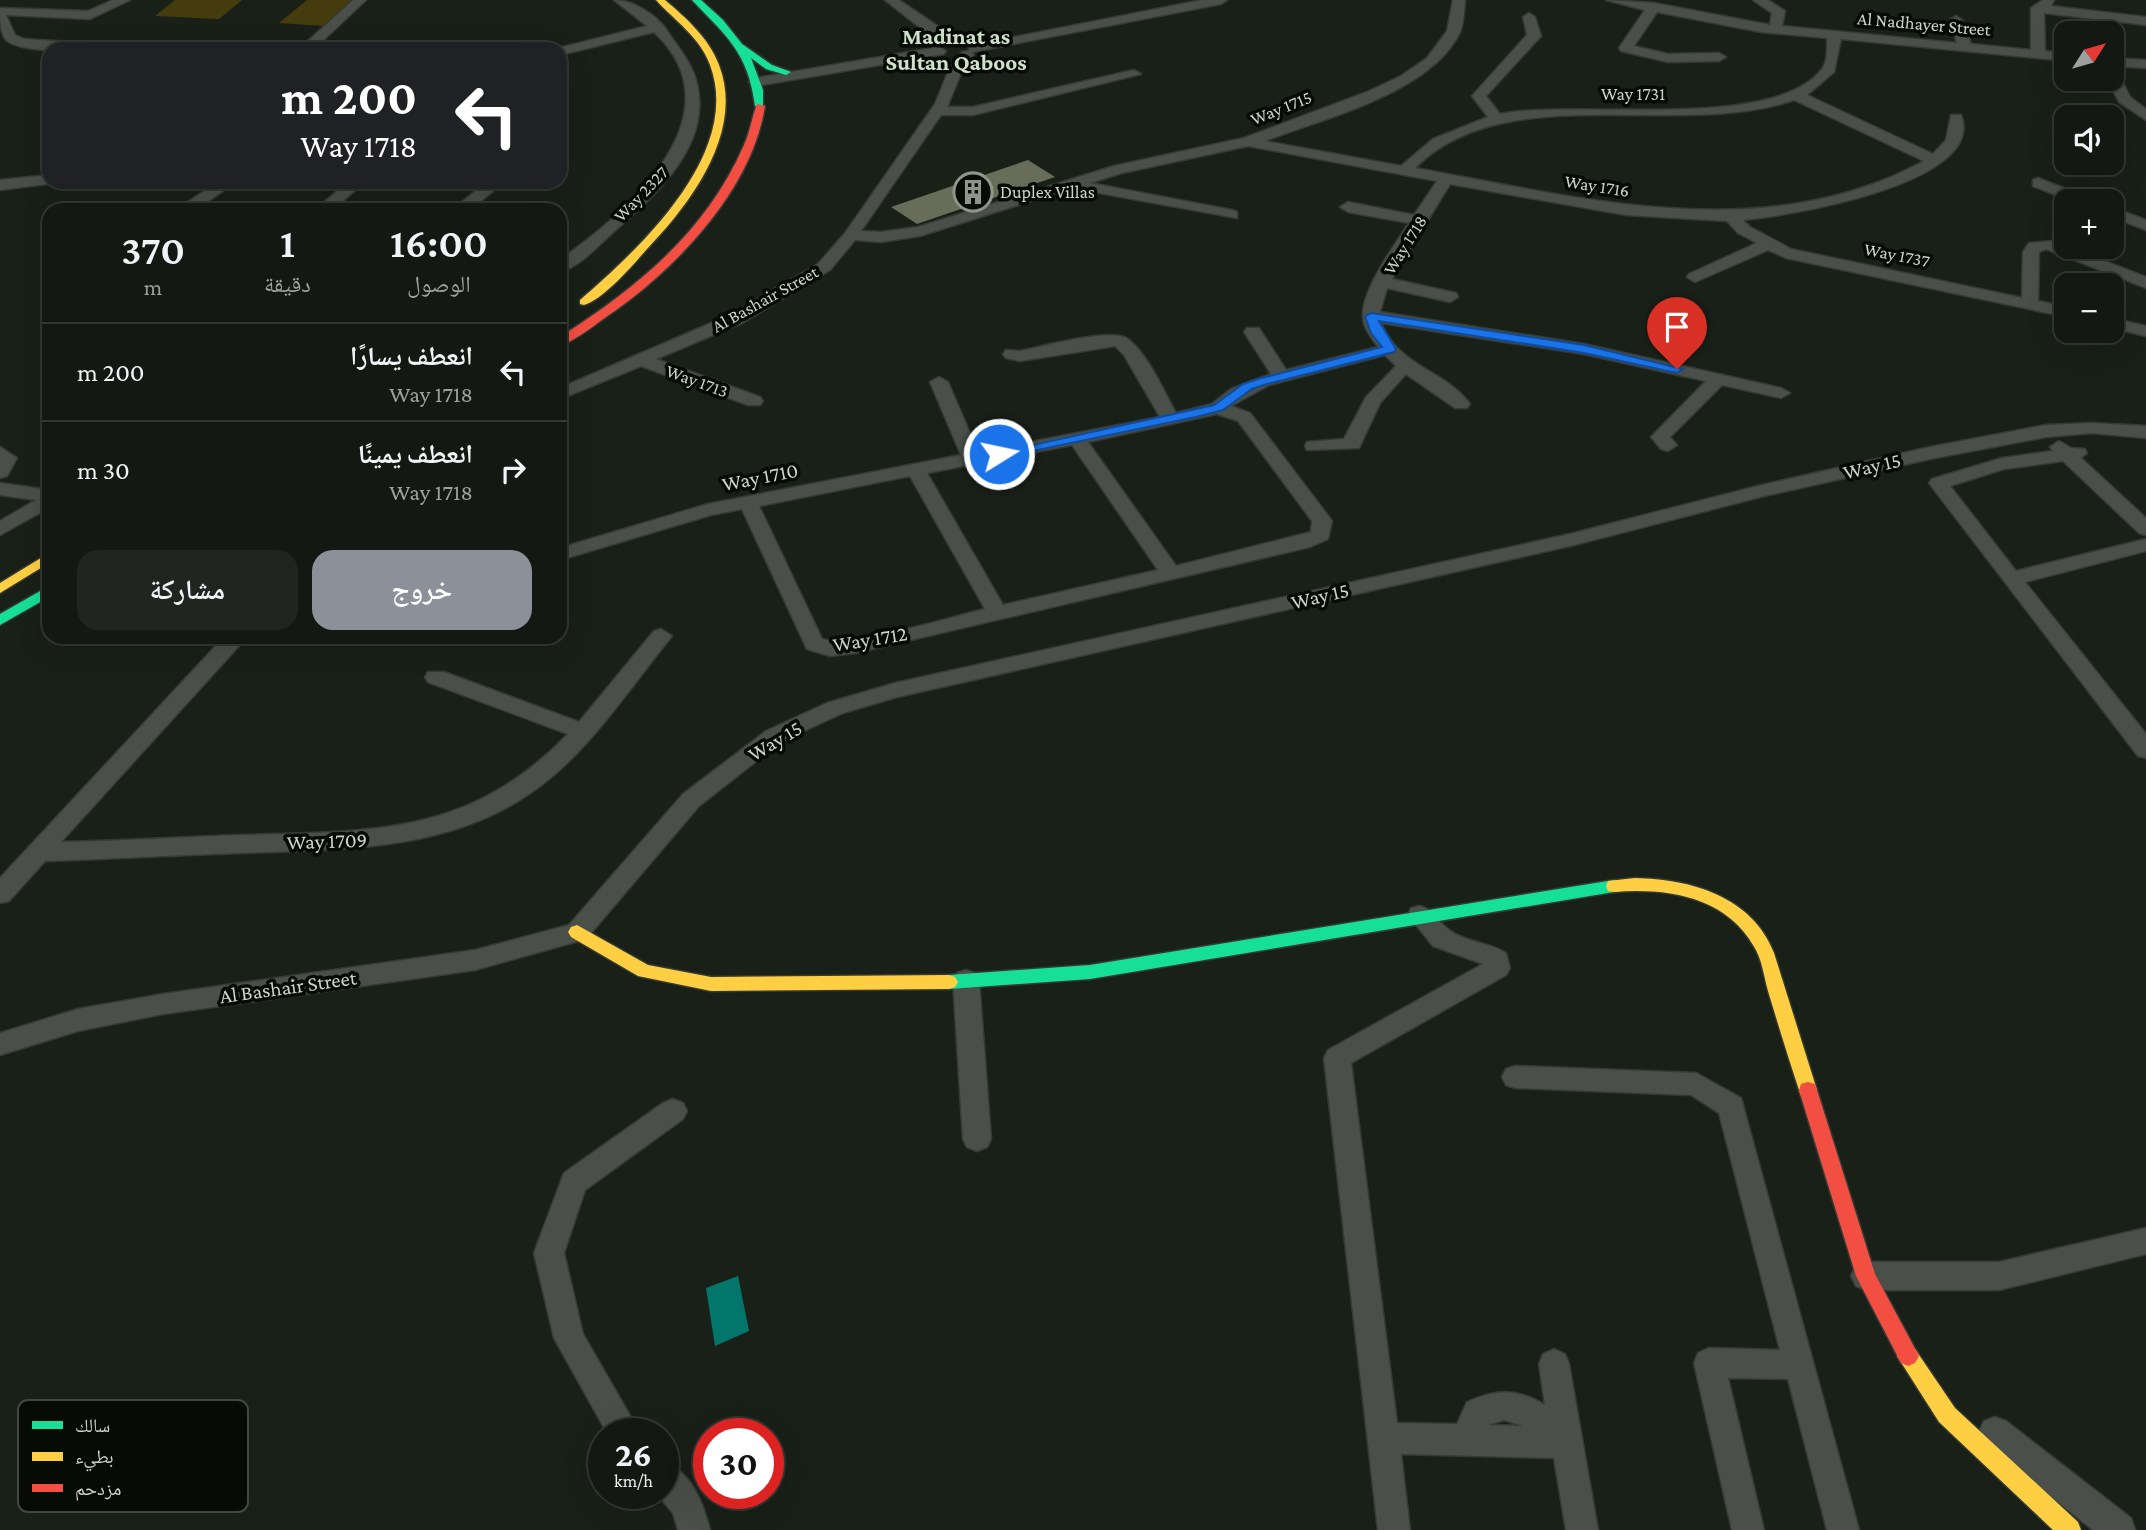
<!DOCTYPE html>
<html lang="ar">
<head>
<meta charset="utf-8">
<style>
  body { margin:0; font-family:"Crimson Pro","Noto Naskh Arabic",serif; background:#202520; color:#f1f3f6; direction:rtl; height:100vh; display:flex; flex-direction:column; font-size:26px; white-space:nowrap }
  * { box-sizing:border-box; margin:0 }
  p { font-size:23px; color:#9da09f }
  .icon { flex:none; width:38px; height:38px; fill:none; stroke:currentColor; stroke-width:2; stroke-linecap:round; stroke-linejoin:round }
  .map { position:relative; flex:1; overflow:hidden; direction:ltr }
  .drawer { position:absolute; left:42px; top:203px; width:525px; height:441px; display:flex; flex-direction:column; background:#131812; border-radius:21px; box-shadow:0 7px 28px #0002,0 0 0 2px #323732; direction:rtl }
  .drawer>* { flex:none }
  .guide { position:absolute; left:42px; top:42px; width:525px; height:147px; border-radius:21px; box-shadow:0 7px 28px #0002,0 0 0 2px #323732; direction:rtl; background:#202124; color:#fff; overflow:hidden }
  .needle { width:46px; rotate:53deg }
  .fabs { position:absolute; left:2054px; top:21px; display:grid; gap:14px }
  .fabs a { display:grid; place-items:center; width:70px; height:70px; border-radius:14px; background:#131812; box-shadow:0 7px 28px #0002,0 0 0 2px #323732; font-size:35px }
  .speed { position:absolute; left:588px; top:1418px; display:flex; gap:14px; font-size:35px; font-weight:700; text-align:center }
  .speed>* { display:grid; place-content:center; width:91px; height:91px; border-radius:50%; background:#131812; box-shadow:0 7px 28px #0002,0 0 0 2px #323732; line-height:1 }
  .speed small { font-size:18px; font-weight:400 }
  .speed .limit { border:10px solid #d22; background:#fff; color:#111 }
  .pin { position:absolute; display:grid; place-items:center; width:60px; height:60px; color:#fff; margin:-72px -30px; border-radius:50% 50% 50% 0; rotate:-45deg; box-shadow:0 0 7px #0007 }
  .pin .icon { rotate:45deg }
  .me { position:absolute; width:77px; margin:-38px; rotate:80deg; stroke-linejoin:round; filter:drop-shadow(0 0 5px #0008) }
  .turn { display:flex; align-items:center; gap:24px; height:147px; padding:0 35px; font-size:32px }
  .turn .icon { width:91px; height:91px; stroke-width:2.5 }
  .turn b { display:block; font-size:49px; line-height:60px }
  .eta { display:flex; justify-content:space-evenly; align-items:center; height:119px; text-align:center }
  .eta b { font-size:42px; font-weight:600; line-height:49px }
  .action { display:flex; gap:14px; margin-top:auto; padding:14px 35px }
  .action a { flex:1; height:80px; border-radius:21px; background:#8c9099; color:#fff; font-size:28px; font-weight:600; line-height:80px; text-align:center }
  .action a+a { background:#202520; color:#f1f3f6 }
  ul { padding:0; list-style:none }
  li { display:flex; align-items:center; gap:21px; height:98px; padding:0 35px; border-top:2px solid #323732 }
  li div { flex:1 }
  li b { display:block; font-size:26px }
  li em { font-style:normal }
  .map>svg:first-child { display:block }
  .green { fill:#453c0d }
  .water { fill:#03766c }
  .building { fill:#676d58 }
  .lines { fill:none; stroke-linecap:round; stroke-linejoin:round }
  .street-casing { stroke:#353a34; stroke-width:3 }
  .fast-casing { stroke:#353a34; stroke-width:3 }
  .slow-casing { stroke:#353a34; stroke-width:3 }
  .jam-casing { stroke:#353a34; stroke-width:3 }
  .street { fill:#4a5049; fill-rule:evenodd }
  .fast { fill:#16e098; fill-rule:evenodd }
  .slow { fill:#ffcf43; fill-rule:evenodd }
  .jam { fill:#f24e42; fill-rule:evenodd }
  .route { fill:#1a73e8; stroke:#114b97; stroke-width:2 }
  .labels { text-anchor:middle; stroke-width:7; stroke-linejoin:round; paint-order:stroke }
  .far-street-label { font-size:18px; fill:#cdd5cb; stroke:#060c05 }
  .far-poi-label { font-size:18px; fill:#cdd5cb; stroke:#060c05; text-anchor:start }
  .street-label { font-size:21px; fill:#cdd5cb; stroke:#060c05 }
  .far-district-label { font-size:23px; font-weight:bold; fill:#cfe1cb; stroke:#060c05 }
  .key { fill:#060c05; stroke:#424840; stroke-width:2 }
  .key-label { font-size:19px; fill:#cdd5cb }
</style>
</head>
<body>
<div class="map">
<svg width="2146" height="1530" viewBox="0 0 2146 1530">
  <rect width="100%" height="100%" fill="#192018"/>
  <path class="green" d="M175 0H242L219 19 155 16Z
    M307 0H351L323 26 279 23Z"/>
  <path class="water" d="M738 1276 749 1331 715 1346 706 1288Z"/>
  <path class="building" d="M1028 160 1055 177 917 224 891 207Z"/>
  <g class="lines">
    <g class="street-casing">
      <path id="street" d="M113 0H130L90 19 6 15 15 35 24 39 116 45 123 49C98 49 24 56 6 40 0 33 0 18 0 8L88 11Z
        M353 0H366L314 49H299Z
        M614 0C633 0 656 15 666 29 676 45 687 56 694 74 717 137 662 190 619 227 602 241 582 266 560 272V260C626 213 742 115 654 32L560 55V49H555L647 26Z
        M885 0H899L961 42 954 46 937 41Z
        M1202 0H1227L1221 4 972 52 974 55 964 66 947 107H973L1134 70 1141 74 973 115H941L861 231 881 232 918 227 1114 166 1244 138 1367 92 1401 76 1427 58 1447 31 1453 0H1465C1464 10 1464 23 1460 32 1431 93 1324 118 1265 141L1401 166 1433 139 1488 117 1472 96 1527 35 1523 17 1529 13 1535 17 1541 36 1486 96 1500 114C1575 99 1775 132 1822 69 1828 61 1827 48 1827 38L1761 32 1657 12 1634 46 1668 54 1719 53 1726 57 1719 61 1668 62 1621 51 1619 48 1645 10 1606 0 1654 3 1770 25 1772 13 1753 0H1768L1785 11 1782 26 1957 43 1950 20 1956 16 1962 20 1971 44 2031 50V8L2043 0H2054L2051 6 2146 17V25L2044 13 2045 51 2067 53V61L1841 39 1834 72 1807 95 1933 154 1946 140 1951 115H1961C1988 184 1786 216 1743 220L1750 227 1791 249 2022 298 2023 252 2029 243 2054 241 2146 277V288L2046 249 2039 252 2038 301 2067 307V317L1786 258 1768 250 1695 282 1687 277 1689 274 1757 243 1738 233 1727 221 1626 215 1450 184 1392 279 1456 293 1458 297 1450 302 1387 288 1380 312 1584 344 1781 388 1790 393 1781 398 1722 385 1670 437 1677 445 1668 451 1661 449 1651 437 1706 381 1584 354 1381 323C1399 367 1445 370 1470 404L1467 408H1455L1406 374 1380 403 1359 448 1307 450 1305 446 1307 442 1344 439 1366 397 1396 366 1385 355 1269 385 1231 406 1250 413 1329 517 1332 521 1328 539 1310 547 855 653 830 656 807 649 742 509 711 515 560 560V548L708 504 961 455 930 382 939 377 948 382 978 452 1160 417 1124 355 1115 346 1020 361 1006 358 1003 354 1006 350 1020 351C1041 347 1112 327 1128 339 1149 356 1163 390 1176 413L1212 404 1231 389 1271 374 1244 332 1247 328H1259L1286 370 1378 347C1372 338 1363 328 1363 317 1361 291 1394 246 1409 223L1348 212 1340 207 1348 202 1414 215 1437 181 1248 146 1122 173 1090 183 1232 210 1237 212V218L1072 188 920 236 881 242 855 240 830 270 742 323 656 359 760 397 763 401 760 405H748L641 366 560 399V388L730 315 818 264 845 233 935 104 951 65 962 52 969 51V46ZM1794 100 1924 161C1764 248 1582 198 1415 168 1505 77 1678 140 1794 100ZM1217 414 1238 421 1312 521 1311 532 1176 566 1088 442ZM1072 445 1158 570 1003 605 927 473ZM910 476 985 609C951 617 851 648 822 639L759 506Z
        M939 47 946 51 944 54 756 86 749 82 756 78Z
        M2112 58 2146 60V68L2112 66Z
        M2112 71 2119 75 2130 97 2146 109V120L2119 102 2107 79H2112Z
        M49 175V182L54 183 0 190V180Z
        M2038 178 2089 198 2092 201H2071L2033 186V180Z
        M218 182H236L195 210H176Z
        M348 182H365L332 210H315Z
        M487 182H504L470 210H452Z
        M2112 207 2146 220V230L2112 217Z
        M2112 318 2146 326V336L2112 328Z
        M2092 423 2146 426V438L2092 433 2046 437 1930 459 1764 496 1570 546 897 697 843 713 782 741 699 806 586 939 475 970 163 1014 78 1031 0 1055V1033L78 1009 163 994 475 950 569 925 683 794 766 731 827 703 895 683 1570 534 1762 485 1930 447 2046 425Z
        M2059 441 2071 448 2085 449 2087 453 2081 458 2146 518V535L2139 533 2063 461 2004 469 1950 486 2016 571 2146 539V551L2025 582 2146 734V758L2138 756 1929 483 1932 479 2002 458 2053 451 2050 447Z
        M0 447 17 458 7 476 0 478Z
        M0 483 49 490V508L0 535V521L36 500 0 495Z
        M661 629 672 636 668 641C626 693 586 756 529 794 444 852 340 849 242 853 176 855 110 859 45 861L9 901 0 903V878L224 637H247L61 842C122 841 182 837 243 835 375 831 469 836 568 734L428 682 425 677 428 672H444L579 722 654 631Z
        M1420 906C1434 910 1438 922 1449 930 1464 942 1489 942 1506 953L1510 968 1506 975 1351 1063 1397 1423 1457 1424 1467 1402C1496 1389 1517 1388 1545 1405L1539 1364 1543 1354 1554 1349 1565 1354 1569 1364 1598 1530H1566L1554 1458 1401 1454 1410 1530H1378L1324 1058 1328 1050 1483 964 1433 946 1408 915 1411 908ZM1504 1420 1523 1426 1488 1425Z
        M966 970 975 973 979 980 991 1139 987 1147 977 1151 967 1147 963 1139 953 980 957 973Z
        M1515 1066 1696 1073 1741 1098 1859 1530H1827L1788 1379 1728 1378 1764 1530H1732L1694 1363 1698 1353 1709 1348 1780 1350 1719 1113 1691 1095 1515 1088 1506 1085 1502 1077 1506 1069Z
        M673 1099 683 1103 687 1111 683 1119 585 1190 564 1253 583 1334 640 1433H607L554 1338 534 1253 564 1173 663 1103Z
        M2146 1228V1254L1999 1290H1866L1856 1286 1851 1276 1856 1266 1866 1262H1999Z
        M1995 1417 2006 1421 2131 1518 2135 1530H2093L1984 1443 1979 1432 1984 1421Z
        M663 1461C692 1473 703 1502 710 1530H678L673 1513 656 1493H663Z"/>
    </g>
    <g class="fast-casing">
      <path id="fast" d="M692 0H701L723 20 742 44 772 65 791 72 786 75 766 69 751 58 763 90V108L755 106C748 52 727 37 692 0Z
        M49 586V597L0 625V614Z
        M1614 880 1620 881 1622 886 1620 891 1614 892 1090 979 949 989 943 987 940 982 943 977 949 975 1090 965Z"/>
    </g>
    <g class="slow-casing">
      <path id="slow" d="M656 0H665C686 18 709 38 719 65 745 132 690 204 647 249 633 265 604 299 584 305L580 304V300C639 249 743 153 710 65 700 37 675 21 656 0Z
        M49 553V563L0 593V583Z
        M1635 878C1690 879 1752 896 1774 953L1817 1090 1815 1096 1808 1098 1801 1096 1799 1090C1788 1057 1778 1024 1768 991 1764 977 1762 958 1753 945 1724 896 1666 888 1614 892L1608 891 1606 886 1608 881Z
        M577 925 648 965 711 977 949 975 955 977 958 982 955 987 949 989 711 991 638 976 571 937 568 932 571 927Z
        M1908 1346 1915 1349 1955 1408 2078 1522 2081 1530H2053L1939 1422 1897 1356 1901 1349Z"/>
    </g>
    <g class="jam-casing">
      <path id="jam" d="M757 104 765 106C752 191 674 271 606 317 592 327 576 340 560 346V337C638 287 706 232 744 145 750 132 752 117 757 104Z
        M1808 1082 1815 1084 1817 1090 1875 1274 1919 1356 1915 1363 1908 1366 1901 1363 1856 1276 1799 1090 1801 1084Z"/>
    </g>
    <use href="#street" class="street"/>
    <use href="#fast" class="fast"/>
    <use href="#slow" class="slow"/>
    <use href="#jam" class="jam"/>
  </g>
  <path class="route" d="M1371 313 1584 345 1683 369 1677 373 1584 353 1379 321 1396 349 1394 352 1267 384 1252 389 1223 410 1196 417 999 458 992 454 1214 405 1243 384 1258 379 1382 347 1371 333 1365 316Z"/>
  <defs>
    <g id="building-ring" transform="scale(2.0125)"><circle r="9.5" fill="#060c05" stroke="#8e968c" stroke-width="1.5"/><path d="M-4-6H4V6H1V3H-1V6H-4ZM-2.5-4.3h1.7v1.8h-1.7ZM.8-4.3h1.7v1.8H.8ZM-2.5-1h1.7V.8h-1.7ZM.8-1h1.7V.8H.8Z" fill="#8e968c"/></g>
  </defs>
  <g fill-rule="evenodd">
    <use href="#building-ring" x="973" y="192"/>
  </g>
  <g class="labels">
    <g class="far-street-label">
      <text transform="translate(1924 24) rotate(5)" y="6">Al Nadhayer Street</text>
      <text x="1633" y="100">Way 1731</text>
      <text transform="translate(1281 108) rotate(-22)" y="6">Way 1715</text>
      <text transform="translate(1597 186) rotate(9)" y="6">Way 1716</text>
      <text transform="translate(641 194) rotate(-46)" y="6">Way 2327</text>
      <text transform="translate(1405 245) rotate(-58)" y="6">Way 1718</text>
      <text transform="translate(1897 255) rotate(11)" y="6">Way 1737</text>
      <text transform="translate(765 299) rotate(-29)" y="6">Al Bashair Street</text>
      <text transform="translate(697 381) rotate(20)" y="6">Way 1713</text>
    </g>
    <g class="far-poi-label">
      <text x="1000" y="198">Duplex Villas</text>
    </g>
    <g class="street-label">
      <text transform="translate(1872 466) rotate(-13)" y="7">Way 15</text>
      <text transform="translate(760 477) rotate(-11)" y="7">Way 1710</text>
      <text transform="translate(1320 596) rotate(-13)" y="7">Way 15</text>
      <text transform="translate(870 639) rotate(-9)" y="7">Way 1712</text>
      <text transform="translate(775 741) rotate(-31)" y="7">Way 15</text>
      <text transform="translate(327 841) rotate(-2)" y="7">Way 1709</text>
      <text transform="translate(288 987) rotate(-8)" y="7">Al Bashair Street</text>
    </g>
    <g class="far-district-label">
      <text x="956" y="44">Madinat as<tspan x="956" dy="26">Sultan Qaboos</tspan></text>
    </g>
  </g>
  <rect x="18" y="1400" width="230" height="112" rx="10" class="key"/>
  <rect x="32" y="1421" width="31" height="8" fill="#16e098"/>
  <rect x="32" y="1452" width="31" height="9" fill="#ffcf43"/>
  <rect x="32" y="1484" width="31" height="8" fill="#f24e42"/>
  <g class="key-label">
    <text x="75" y="1432">سالك</text>
    <text x="75" y="1463">بطيء</text>
    <text x="75" y="1495">مزدحم</text>
  </g>
</svg>
<div class="fabs">
<a><svg class="needle" viewBox="-14 -14 28 28"><path d="M0-13l5 13h-10z" fill="#e53935"/><path d="M0 13l5-13h-10z" fill="#9da09f"/></svg></a>
<a><svg class="icon" aria-label="sound" viewBox="0 0 24 24"><path d="M4 9h4l5-4v14l-5-4H4zM17 9q2 3 0 6"/></svg></a>
<a>+</a>
<a>−</a>
</div>
<div class="speed"><div>26<small>km/h</small></div><div class="limit">30</div></div>
<div class="pin" style="left:1677px;top:369px;background:#d93025"><svg class="icon" aria-label="arrive" viewBox="0 0 24 24"><path d="M6 21V4h12l-3 4 3 4H6"/></svg></div>
<svg class="me" style="left:999px;top:454px" viewBox="-20 -20 40 40"><circle r="17" fill="#1a73e8" stroke="#fff" stroke-width="3"/><path d="M0-11L8 9 0 5-8 9z" fill="#fff"/></svg>
<div class="guide">
<div class="turn"><svg class="icon" aria-label="left" viewBox="0 0 24 24"><path d="M17 20v-9H6M10 6l-5 5 5 5"/></svg><div><b>200 m</b>Way 1718</div></div>
</div>
<section class="drawer">
<div class="eta">
<div><b>16:00</b><p>الوصول</p></div>
<div><b>1</b><p>دقيقة</p></div>
<div><b>370</b><p>m</p></div>
</div>
<ul>
<li><svg class="icon" aria-label="left" viewBox="0 0 24 24"><path d="M17 20v-9H6M10 6l-5 5 5 5"/></svg><div><b>انعطف يسارًا</b><p>Way 1718</p></div><em>200 m</em></li>
<li><svg class="icon" aria-label="right" viewBox="0 0 24 24"><path d="M7 20v-9h11M14 6l5 5-5 5"/></svg><div><b>انعطف يمينًا</b><p>Way 1718</p></div><em>30 m</em></li>
</ul>
<div class="action"><a>خروج</a><a>مشاركة</a></div>
</section>
</div>
</body>
</html>
